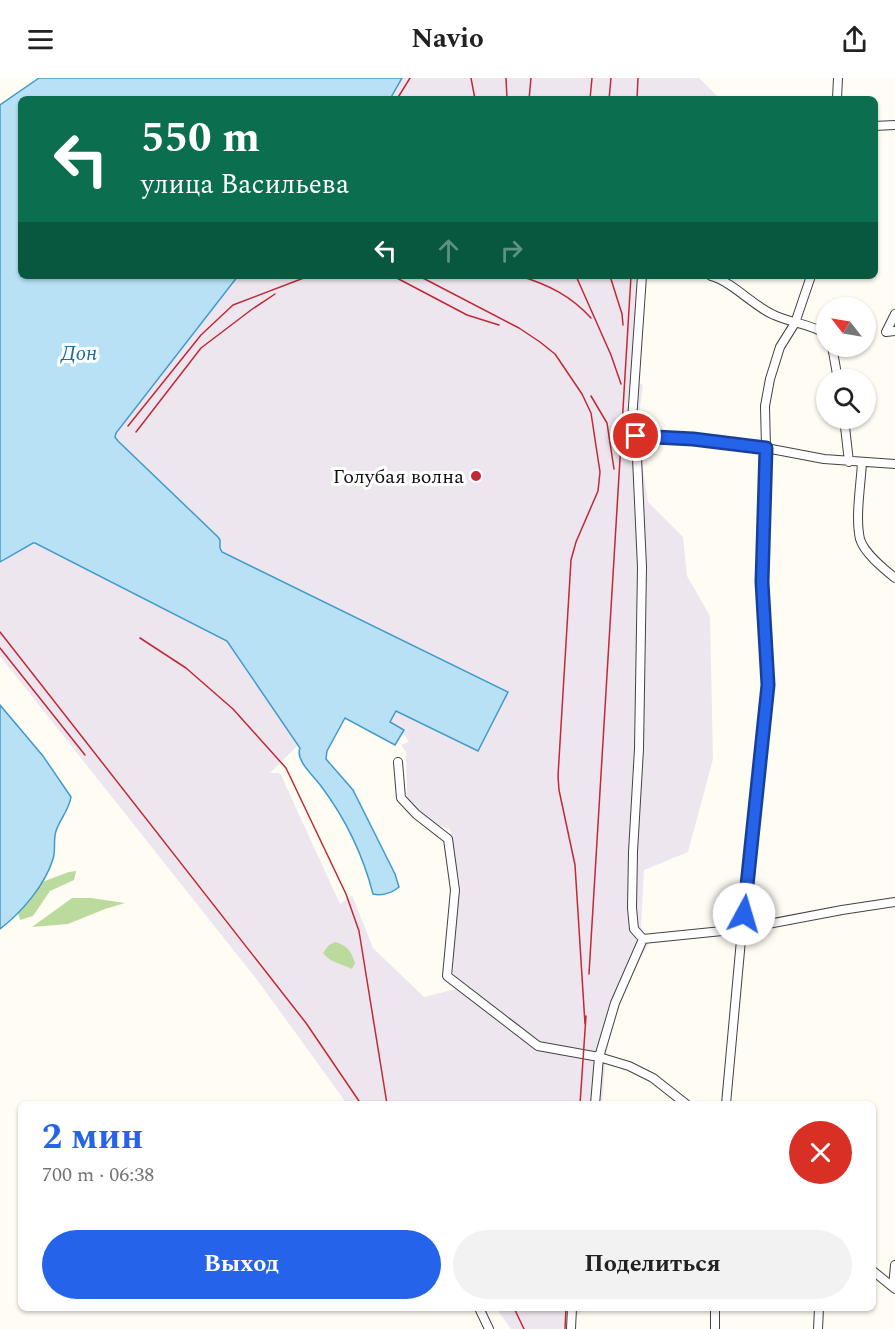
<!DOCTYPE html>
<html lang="ru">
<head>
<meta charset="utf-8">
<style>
  body { margin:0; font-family:Spectral,serif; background:#f2f2f2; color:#222; height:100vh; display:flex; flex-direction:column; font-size:22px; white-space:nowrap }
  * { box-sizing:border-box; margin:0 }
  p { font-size:20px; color:#767676 }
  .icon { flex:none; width:33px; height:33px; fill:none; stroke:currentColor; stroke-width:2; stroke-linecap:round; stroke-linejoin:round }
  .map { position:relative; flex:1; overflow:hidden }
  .sheet { position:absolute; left:18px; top:1023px; width:858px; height:210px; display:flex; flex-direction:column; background:#fff; border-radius:9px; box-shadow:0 2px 4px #0004 }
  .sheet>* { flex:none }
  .banner { position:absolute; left:18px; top:18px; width:860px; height:183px; border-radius:9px; box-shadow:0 2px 4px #0004; background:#0b6e4f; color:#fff; overflow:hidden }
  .needle { width:39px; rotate:301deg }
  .buttons { position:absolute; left:816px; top:219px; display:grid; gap:12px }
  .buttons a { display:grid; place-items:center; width:60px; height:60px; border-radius:50%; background:#fff; box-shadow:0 2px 4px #0004; font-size:30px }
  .pin { position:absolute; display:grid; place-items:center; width:51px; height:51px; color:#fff; margin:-26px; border:3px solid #fff; border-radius:50%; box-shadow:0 2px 6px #0007 }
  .me { position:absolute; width:66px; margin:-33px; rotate:6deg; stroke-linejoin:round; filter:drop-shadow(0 0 4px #0008) }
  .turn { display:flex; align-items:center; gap:21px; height:126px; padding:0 24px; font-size:27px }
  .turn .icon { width:78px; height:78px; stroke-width:2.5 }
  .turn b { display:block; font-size:42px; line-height:51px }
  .lanes { display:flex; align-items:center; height:57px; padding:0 24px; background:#0003; justify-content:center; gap:30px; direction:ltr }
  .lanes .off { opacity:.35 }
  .round { display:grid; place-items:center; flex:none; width:63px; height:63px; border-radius:32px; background:#f2f2f2 }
  .summary { display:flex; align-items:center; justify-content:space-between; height:102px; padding:0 24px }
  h1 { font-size:36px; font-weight:700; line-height:45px; color:#2563eb }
  .button { display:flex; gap:12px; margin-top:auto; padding:12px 24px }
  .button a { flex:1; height:69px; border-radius:36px; background:#2563eb; color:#fff; font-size:24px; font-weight:700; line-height:69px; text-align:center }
  .button a+a { background:#f2f2f2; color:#222 }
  header { display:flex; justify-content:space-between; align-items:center; height:78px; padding:0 24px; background:#fff; font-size:27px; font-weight:700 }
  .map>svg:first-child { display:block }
  .industrial { fill:#ede6ee }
  .forest { fill:#bbda9d }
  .water { fill:#b9e1f6; stroke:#419acc; stroke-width:1.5 }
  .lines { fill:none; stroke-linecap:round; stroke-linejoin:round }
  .minor-casing { stroke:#434343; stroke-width:10 }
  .minor { stroke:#fff; stroke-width:8 }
  .rail { stroke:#c02936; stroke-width:1.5 }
  .route-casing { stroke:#184099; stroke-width:15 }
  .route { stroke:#2563eb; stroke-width:10 }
  .poi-dot { fill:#c02936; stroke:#fff; stroke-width:2 }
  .labels { text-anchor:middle; stroke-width:6; stroke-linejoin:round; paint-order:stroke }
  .poi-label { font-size:20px; fill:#101010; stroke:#fff; text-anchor:end }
  .water-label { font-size:21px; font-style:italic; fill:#1a6ca2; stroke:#fff }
</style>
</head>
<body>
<header><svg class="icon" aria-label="menu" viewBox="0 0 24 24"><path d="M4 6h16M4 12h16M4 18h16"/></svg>Navio<svg class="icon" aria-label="share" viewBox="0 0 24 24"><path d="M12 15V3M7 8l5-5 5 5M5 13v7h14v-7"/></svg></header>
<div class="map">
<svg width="895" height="1251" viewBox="0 0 895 1251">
  <rect width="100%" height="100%" fill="#fffcf4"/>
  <path class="industrial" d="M402 0H699L720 21H390Z
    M238 198H643L637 304 643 307 637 351 648 424 683 459 687 498 710 538 713 681 688 774 644 792 641 849 649 866 619 916 606 977 602 1026H347L258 903 0 578V484L33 465 227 563 298 667 270 695H280L340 826 352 817 373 870 424 919 456 911 453 893 454 872 460 807 450 751 438 747 423 739 412 728 407 718 406 674 401 667 409 664 402 653 390 644 396 632 478 673 325 525 222 474 220 470V462L115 359 116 355Z
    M496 1230H585L562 1251H511Z"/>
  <path class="forest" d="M76 793 74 802 50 813 33 838 20 842 18 835 42 804 69 794Z
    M72 820H91L125 825 105 831 68 846 32 849Z
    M335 864C348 868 351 873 355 885L352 891C340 885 331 885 323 875L329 867Z"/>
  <path class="water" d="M39 0H402L390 21H21V198H238L116 355 115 359 118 363 218 459 220 462V470L222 474 508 614 478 673 396 633 390 644 404 652 395 667 345 640 327 673 326 681 353 712 395 796 399 809C392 815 383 818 373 816 363 777 345 740 321 708 313 697 295 682 300 670L227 563 35 465H33L0 484V27Z
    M0 627 43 678 71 719C69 732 60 741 56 753 53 762 56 772 53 781 45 807 22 834 0 851Z"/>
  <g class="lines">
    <g class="minor-casing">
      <path id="minor" d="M837 21 838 0
        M874 48 895 47
        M711 198C733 204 753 228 774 237 791 245 811 246 826 256
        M895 236 886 254 895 253
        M832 268 838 302
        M844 340 849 384
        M631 357 642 198
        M862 384C861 406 855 439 860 461 864 475 884 491 895 500
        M398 684 401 720 416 736 448 761 455 812 447 898 538 968 599 979 629 988 653 1000 686 1026
        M643 861 634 851 632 830 633 774 639 671 642 489 636 358 693 361 766 370 824 381 895 386
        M643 861 742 851 842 832 895 824
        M595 1026 599 979 615 925 643 861
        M726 1026 742 851 768 607 762 504 766 370 765 328 770 301 780 269 795 245 811 198
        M873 1193 895 1211
        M893 1209 895 1187
        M483 1230 480 1232 489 1251
        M571 1251 572 1230
        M715 1251V1230
        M818 1251 819 1230"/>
    </g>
    <use href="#minor" class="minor"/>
    <path class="rail" d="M471 0 475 21
      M506 0 507 21
      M397 21 410 0
      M529 21 531 0
      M590 21 592 0
      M609 21 611 0
      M637 21 638 0
      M393 198 467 237 499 247
      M419 198 519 250 540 264 555 276 582 316 591 335 600 394 598 413 576 464 571 482 558 698 559 712 575 787 585 946
      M520 198C549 207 571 218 591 240
      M576 198 611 277 621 306
      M610 198 622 236 623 247
      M591 318 607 345 614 391
      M128 348 201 257 233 227 309 198
      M136 354 201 270 251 232 275 216
      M0 554 306 945 361 1026
      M140 560 186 590 233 631 286 690 346 816 359 853 387 1026
      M0 570 85 677
      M589 896 631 198
      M580 1026 586 938
      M514 1230 524 1251
      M565 1251 566 1230"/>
  </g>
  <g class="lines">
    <g class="route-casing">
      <path id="route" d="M636 358 693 361 766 370 762 504 768 607 744 836"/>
    </g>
    <use href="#route" class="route"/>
  </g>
  <circle class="poi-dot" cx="476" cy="398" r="6"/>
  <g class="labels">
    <g class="poi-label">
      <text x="464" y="405">Голубая волна</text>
    </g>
    <g class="water-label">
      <text x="79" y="282">Дон</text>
    </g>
  </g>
</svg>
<div class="buttons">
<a><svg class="needle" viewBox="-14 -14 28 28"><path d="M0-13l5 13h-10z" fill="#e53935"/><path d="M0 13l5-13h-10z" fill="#767676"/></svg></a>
<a><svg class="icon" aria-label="search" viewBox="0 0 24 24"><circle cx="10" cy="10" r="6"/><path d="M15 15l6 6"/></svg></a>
</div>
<div class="pin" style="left:636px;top:358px;background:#d93025"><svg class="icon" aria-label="arrive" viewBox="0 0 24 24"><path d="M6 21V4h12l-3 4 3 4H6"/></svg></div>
<svg class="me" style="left:744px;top:836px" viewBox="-20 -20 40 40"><circle r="19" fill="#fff"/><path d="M0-13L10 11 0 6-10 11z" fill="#2563eb"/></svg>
<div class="banner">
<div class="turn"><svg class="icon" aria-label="left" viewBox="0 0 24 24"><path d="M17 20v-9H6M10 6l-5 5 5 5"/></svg><div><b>550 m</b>улица Васильева</div></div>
<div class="lanes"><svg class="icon" aria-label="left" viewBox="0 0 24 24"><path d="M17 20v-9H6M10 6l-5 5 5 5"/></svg><svg class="icon off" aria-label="ahead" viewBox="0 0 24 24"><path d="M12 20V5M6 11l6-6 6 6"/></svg><svg class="icon off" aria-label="right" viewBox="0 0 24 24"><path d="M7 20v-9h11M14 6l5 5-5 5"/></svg></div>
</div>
<section class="sheet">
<div class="summary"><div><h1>2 мин</h1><p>700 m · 06:38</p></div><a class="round" style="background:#d93025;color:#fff"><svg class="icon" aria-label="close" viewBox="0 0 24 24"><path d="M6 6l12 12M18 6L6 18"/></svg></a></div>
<div class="button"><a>Выход</a><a>Поделиться</a></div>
</section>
</div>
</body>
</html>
